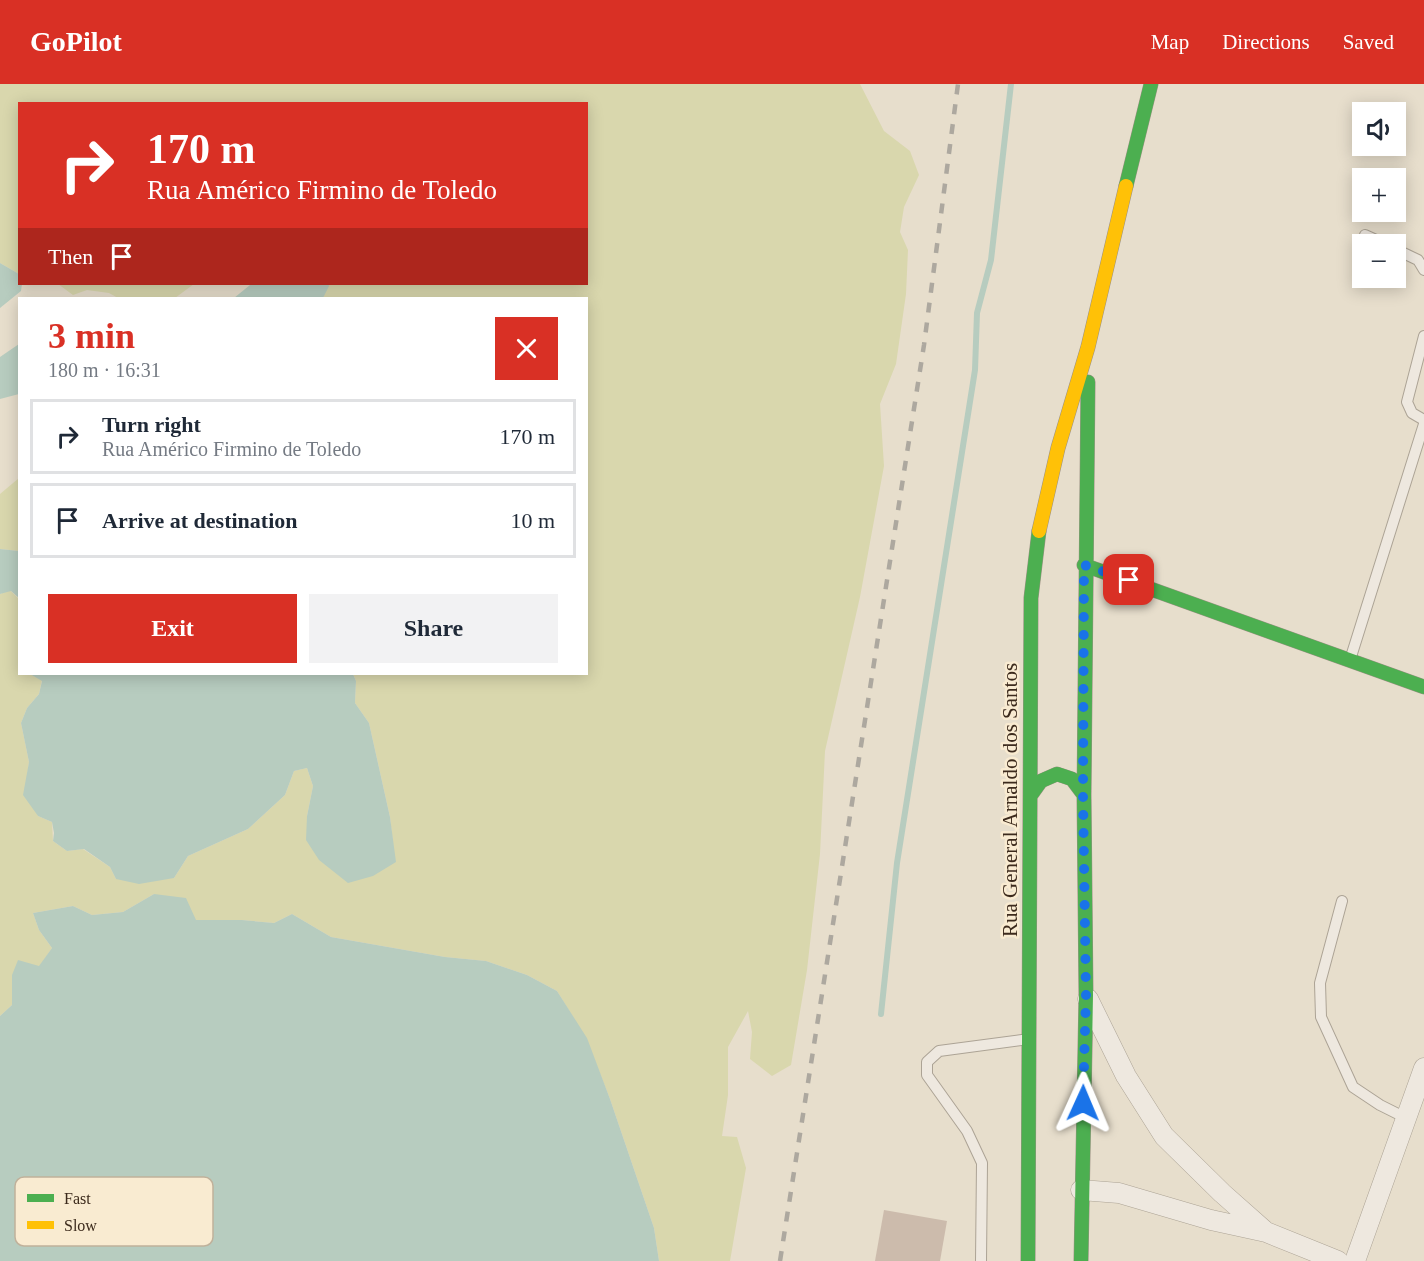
<!DOCTYPE html>
<html lang="en">
<head>
<meta charset="utf-8">
<style>
  body { margin:0; font-family:Georgia,serif; background:#f2f2f3; color:#1f2937; height:100vh; display:flex; flex-direction:column; font-size:22px; white-space:nowrap }
  * { box-sizing:border-box; margin:0 }
  p { font-size:20px; color:#747a83 }
  .icon { flex:none; width:33px; height:33px; fill:none; stroke:currentColor; stroke-width:2; stroke-linecap:round; stroke-linejoin:round }
  .map { position:relative; flex:1; overflow:hidden }
  .panel { position:absolute; left:18px; top:213px; width:570px; height:378px; display:flex; flex-direction:column; background:#fff; border-radius:0px; box-shadow:0 3px 15px #0003 }
  .panel>* { flex:none }
  .banner { position:absolute; left:18px; top:18px; width:570px; height:183px; border-radius:0px; box-shadow:0 3px 15px #0003; background:#d93025; color:#fff; overflow:hidden }
  .controls { position:absolute; left:1352px; top:18px; display:grid; gap:12px }
  .controls a { display:grid; place-items:center; width:54px; height:54px; border-radius:0px; background:#fff; box-shadow:0 3px 15px #0003; font-size:30px }
  .pin { position:absolute; display:grid; place-items:center; width:51px; height:51px; color:#fff; margin:-26px; border-radius:12px; box-shadow:0 3px 9px #0006 }
  .me { position:absolute; width:66px; margin:-33px; rotate:1deg; stroke-linejoin:round; filter:drop-shadow(0 0 4px #0008) }
  .turn { display:flex; align-items:center; gap:21px; height:126px; padding:0 30px; font-size:27px }
  .turn .icon { width:78px; height:78px; stroke-width:2.5 }
  .turn b { display:block; font-size:42px; line-height:51px }
  .then { display:flex; align-items:center; height:57px; padding:0 30px; background:#0003; gap:12px; font-size:22px }
  .round { display:grid; place-items:center; flex:none; width:63px; height:63px; border-radius:0px; background:#f2f2f3 }
  .headline { display:flex; align-items:center; justify-content:space-between; height:102px; padding:0 30px }
  h1 { font-size:36px; font-weight:700; line-height:45px; color:#d93025 }
  .action { display:flex; gap:12px; margin-top:auto; padding:12px 30px }
  .action a { flex:1; height:69px; border-radius:0px; background:#d93025; color:#fff; font-size:24px; font-weight:700; line-height:69px; text-align:center }
  .action a+a { background:#f2f2f3; color:#1f2937 }
  ul { padding:0; list-style:none }
  li { display:flex; align-items:center; gap:18px; height:75px; margin:0 12px 9px; padding:0 18px; border:3px solid #e0e1e3; border-radius:0px }
  li div { flex:1 }
  li b { display:block; font-size:22px }
  li em { font-style:normal }
  header { display:flex; align-items:center; gap:36px; box-sizing:border-box; height:84px; padding:0 30px; background:#d93025; color:#fff }
  header strong { font-size:28px }
  nav { display:flex; gap:33px; margin-inline-start:auto; font-size:21px }
  .map>svg:first-child { display:block }
  .green { fill:#d9d7ad }
  .water { fill:#b7ccbf }
  .lines { fill:none; stroke-linecap:round; stroke-linejoin:round }
  .stream { stroke:#b7ccbf; stroke-width:6 }
  .building { fill:#ccbbac }
  .lane-casing { stroke:#aca395; stroke-width:12 }
  .street-casing { stroke:#aca395; stroke-width:21 }
  .fast-casing { stroke:#9c9285; stroke-width:15 }
  .slow-casing { stroke:#9c9285; stroke-width:15 }
  .lane { stroke:#eee8df; stroke-width:10 }
  .street { stroke:#eee8df; stroke-width:20 }
  .fast { stroke:#4caf50; stroke-width:14 }
  .slow { stroke:#ffc107; stroke-width:14 }
  .rail { stroke:#ada89f; stroke-width:4.5; stroke-dasharray:10 10; stroke-linecap:butt }
  .route { stroke:#1a73e8; stroke-width:10; stroke-dasharray:0 18 }
  .labels { text-anchor:middle; stroke-width:5; stroke-linejoin:round; paint-order:stroke }
  .street-label { font-size:21px; fill:#3c2a1c; stroke:#f9ebd1 }
  .key { fill:#f9ebd1; stroke:#c0b19b; stroke-width:1.5 }
  .key-label { font-size:16px; fill:#3c2a1c }
</style>
</head>
<body>
<header>
<strong>GoPilot</strong>
<nav><a>Map</a><a>Directions</a><a>Saved</a></nav>
</header>
<div class="map">
<svg width="1424" height="1177" viewBox="0 0 1424 1177">
  <rect width="100%" height="100%" fill="#e7decc"/>
  <path class="green" d="M0 0H860L884 47 910 67 919 91 904 123 900 148 908 166 906 210 896 280 880 320 884 382 860 513 825 667 820 770 807 886 791 981 772 992 750 975 752 948 748 927 728 963V1011L722 1052 737 1053 746 1084 730 1177H659L654 1144 610 1015 586 954 557 907 527 891 486 877 445 873 331 853 292 830 274 839 242 836H195L154 810 123 828 92 831 73 822 33 829 39 846 52 864 40 882 12 891V921L0 932V510L10 506 19 515 20 590H30L42 596 39 610 27 624 21 639 29 678 27 693 38 732 52 738 53 757 67 767 83 765 110 783 116 795 174 794 188 772 248 745 285 711 294 687 307 684 313 702 307 732 395 778 390 733 369 639 355 619 356 597 353 590H586V214H323L328 200H586V20H20L19 190 0 179Z
    M58 200H194L175 214H118L109 209 87 206 73 211Z
    M19 394V467L0 465V410Z"/>
  <path class="water" d="M0 179 19 190 20 200H22L21 207 0 224Z
    M257 200H328L329 202 323 214H234L250 201Z
    M19 260V310L0 315V273Z
    M0 465 19 467V514L11 507 0 510Z
    M30 590H353L356 597 355 619 369 639 390 733 396 778 373 792 348 799 319 776 306 756 307 732 313 702 307 684 294 687 285 711 248 745 188 772 174 794 139 800 116 795 110 783 84 765 67 767 53 757 54 749 52 738 38 732 23 711 29 678 21 639 27 624 39 610 42 597Z
    M154 810 186 814 196 836H242L274 839 292 830 331 853 445 873 486 877 527 891 557 907 587 954 610 1015 654 1144 659 1177H0V932L12 921V891L18 876 39 882 52 864 39 846 33 829 73 822 92 831 123 828Z"/>
  <g class="lines">
    <path class="stream" d="M881 930 897 779 975 286 977 229 991 176 1011 0"/>
  </g>
  <path class="building" d="M884 1126 947 1137 940 1177H875Z"/>
  <g class="lines">
    <g class="lane-casing">
      <path id="lane" d="M1365 151 1385 160
        M1395 165 1418 176 1424 186
        M1424 252 1407 318 1412 329 1424 336
        M1350 576 1424 340
        M1342 817 1320 899 1321 933 1353 1003 1380 1021 1406 1034
        M981 1177 982 1079 967 1047 927 991V978L939 967 1029 955"/>
    </g>
    <g class="street-casing">
      <path id="street" d="M1088 915 1126 992 1164 1052 1222 1109 1266 1148
        M1081 1106 1119 1109 1211 1136 1266 1148 1338 1177
        M1355 1177 1424 984"/>
    </g>
    <g class="fast-casing">
      <path id="fast" d="M1126 102 1151 0
        M1084 481 1424 603
        M1031 711 1041 697 1057 690 1072 695 1084 711
        M1028 1177 1031 514 1039 447
        M1081 1177 1086 911 1084 711 1088 298"/>
    </g>
    <g class="slow-casing">
      <path id="slow" d="M1039 447 1058 364 1088 263 1126 102"/>
    </g>
    <use href="#lane" class="lane"/>
    <use href="#street" class="street"/>
    <use href="#fast" class="fast"/>
    <use href="#slow" class="slow"/>
    <path class="rail" d="M780 1177 924 261 958 0"/>
  </g>
  <g class="lines">
    <path class="route" d="M1083 1019 1086 911 1083 711 1084 481 1129 496"/>
  </g>
  <g class="labels">
    <g class="street-label">
      <text transform="translate(1010 716) rotate(-90)" y="7">Rua General Arnaldo dos Santos</text>
    </g>
  </g>
  <rect x="15" y="1093" width="198" height="69" rx="9" class="key"/>
  <rect x="27" y="1110" width="27" height="8" fill="#4caf50"/>
  <rect x="27" y="1137" width="27" height="8" fill="#ffc107"/>
  <g class="key-label">
    <text x="64" y="1120">Fast</text>
    <text x="64" y="1147">Slow</text>
  </g>
</svg>
<div class="controls">
<a><svg class="icon" aria-label="sound" viewBox="0 0 24 24"><path d="M4 9h4l5-4v14l-5-4H4zM17 9q2 3 0 6"/></svg></a>
<a>+</a>
<a>−</a>
</div>
<div class="pin" style="left:1129px;top:496px;background:#d93025"><svg class="icon" aria-label="arrive" viewBox="0 0 24 24"><path d="M6 21V4h12l-3 4 3 4H6"/></svg></div>
<svg class="me" style="left:1083px;top:1019px" viewBox="-20 -20 40 40"><path d="M0-17L14 15 0 8-14 15z" fill="#1a73e8" stroke="#fff" stroke-width="4"/></svg>
<div class="banner">
<div class="turn"><svg class="icon" aria-label="right" viewBox="0 0 24 24"><path d="M7 20v-9h11M14 6l5 5-5 5"/></svg><div><b>170 m</b>Rua Américo Firmino de Toledo</div></div>
<div class="then">Then<svg class="icon" aria-label="arrive" viewBox="0 0 24 24"><path d="M6 21V4h12l-3 4 3 4H6"/></svg></div>
</div>
<section class="panel">
<div class="headline"><div><h1>3 min</h1><p>180 m · 16:31</p></div><a class="round" style="background:#d93025;color:#fff"><svg class="icon" aria-label="close" viewBox="0 0 24 24"><path d="M6 6l12 12M18 6L6 18"/></svg></a></div>
<ul>
<li><svg class="icon" aria-label="right" viewBox="0 0 24 24"><path d="M7 20v-9h11M14 6l5 5-5 5"/></svg><div><b>Turn right</b><p>Rua Américo Firmino de Toledo</p></div><em>170 m</em></li>
<li><svg class="icon" aria-label="arrive" viewBox="0 0 24 24"><path d="M6 21V4h12l-3 4 3 4H6"/></svg><div><b>Arrive at destination</b></div><em>10 m</em></li>
</ul>
<div class="action"><a>Exit</a><a>Share</a></div>
</section>
</div>
</body>
</html>
